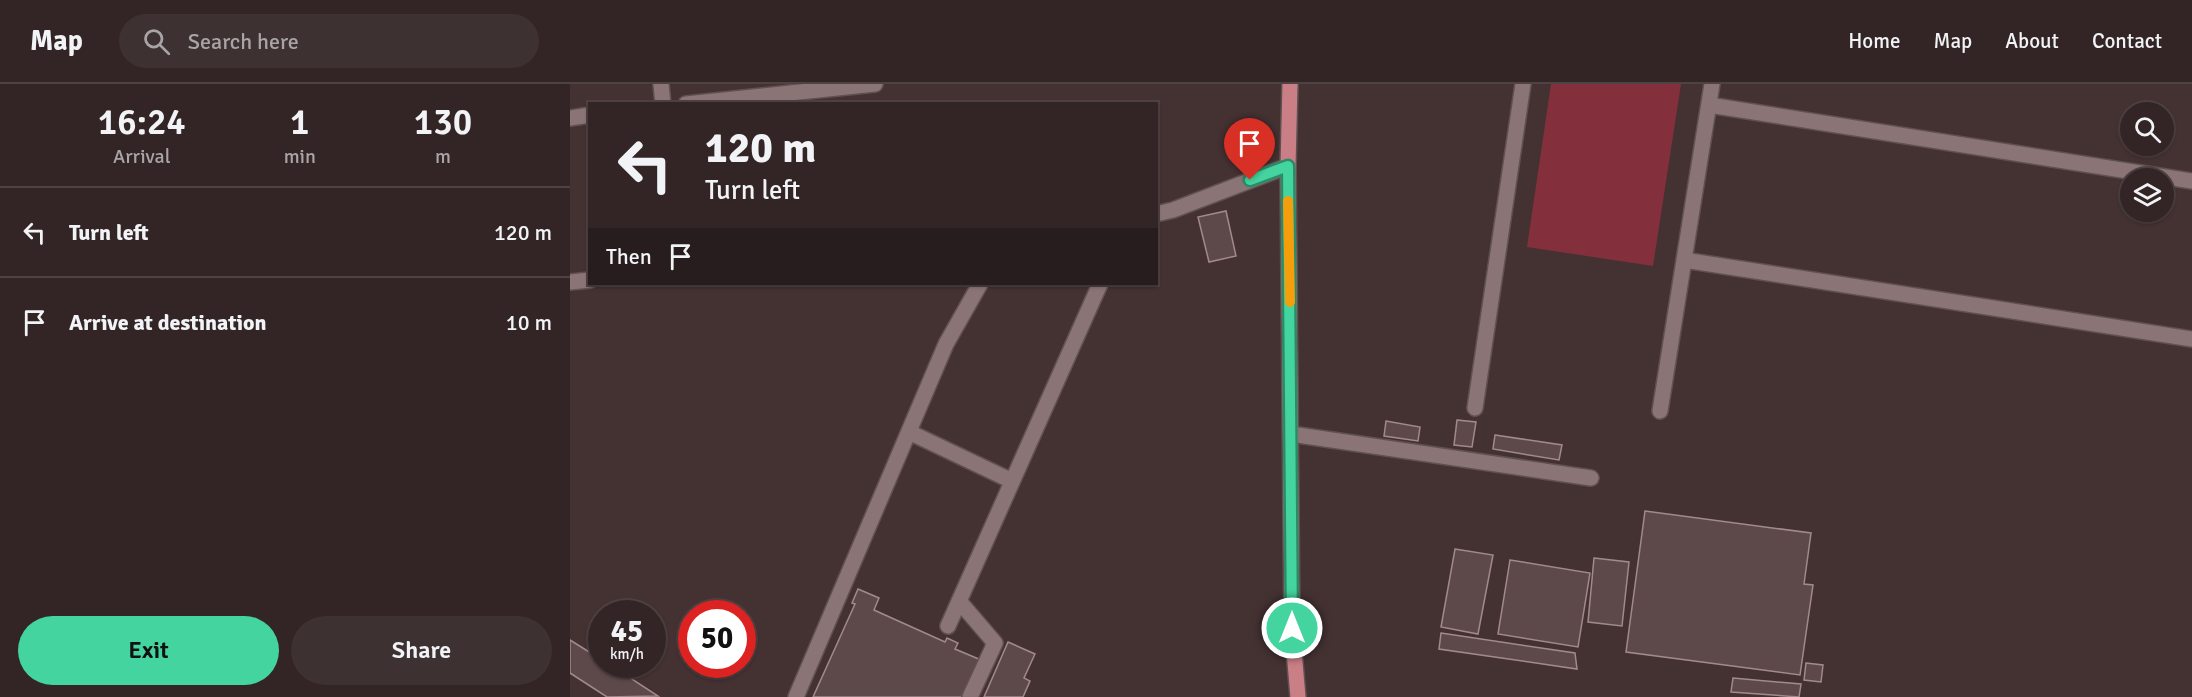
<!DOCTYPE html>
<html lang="en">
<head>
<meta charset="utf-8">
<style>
  body { margin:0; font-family:Signika,sans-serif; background:#3e3132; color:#f1f3f6; height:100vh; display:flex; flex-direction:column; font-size:22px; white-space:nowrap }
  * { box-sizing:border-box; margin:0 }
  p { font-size:20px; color:#a9a5a7 }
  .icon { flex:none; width:33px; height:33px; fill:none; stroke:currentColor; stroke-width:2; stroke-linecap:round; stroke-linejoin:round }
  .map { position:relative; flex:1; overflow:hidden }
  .panel { display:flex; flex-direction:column; background:#332526; width:570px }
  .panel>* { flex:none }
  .guide { position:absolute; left:18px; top:18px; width:570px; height:183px; border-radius:0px; box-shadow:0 2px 4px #0004,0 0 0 2px #4e4243; background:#332526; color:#f1f3f6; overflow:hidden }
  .tools { position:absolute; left:1550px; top:18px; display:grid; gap:12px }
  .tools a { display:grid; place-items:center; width:54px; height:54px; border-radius:50%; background:#332526; box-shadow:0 2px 4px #0004,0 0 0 2px #4e4243; font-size:30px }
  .speed { position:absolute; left:18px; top:516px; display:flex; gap:12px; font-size:30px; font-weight:700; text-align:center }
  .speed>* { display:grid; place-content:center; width:78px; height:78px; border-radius:50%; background:#332526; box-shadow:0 2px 4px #0004,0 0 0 2px #4e4243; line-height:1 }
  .speed small { font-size:15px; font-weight:400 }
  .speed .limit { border:9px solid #d22; background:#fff; color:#111 }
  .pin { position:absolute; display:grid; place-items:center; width:51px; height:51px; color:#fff; margin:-62px -26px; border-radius:50% 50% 50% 0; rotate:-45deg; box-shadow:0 0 6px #0007 }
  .pin .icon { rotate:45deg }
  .me { position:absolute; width:66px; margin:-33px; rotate:0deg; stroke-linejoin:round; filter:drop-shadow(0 0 4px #0008) }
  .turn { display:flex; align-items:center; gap:21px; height:126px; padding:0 18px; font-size:27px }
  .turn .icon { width:78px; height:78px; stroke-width:2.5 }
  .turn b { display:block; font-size:42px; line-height:51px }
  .then { display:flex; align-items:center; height:57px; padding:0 18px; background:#0003; gap:12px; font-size:22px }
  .eta { display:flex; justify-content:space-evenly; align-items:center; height:102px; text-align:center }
  .eta b { font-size:36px; font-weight:600; line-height:42px }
  .cta { display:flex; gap:12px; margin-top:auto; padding:12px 18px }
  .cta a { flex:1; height:69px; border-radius:36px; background:#44d49f; color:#111; font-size:24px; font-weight:600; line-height:69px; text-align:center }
  .cta a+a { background:#3e3132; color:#f1f3f6 }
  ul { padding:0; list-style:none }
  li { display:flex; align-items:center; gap:18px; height:90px; padding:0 18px; border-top:2px solid #4e4243 }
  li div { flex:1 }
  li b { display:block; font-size:22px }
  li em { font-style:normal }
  header { display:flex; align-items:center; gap:36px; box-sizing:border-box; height:84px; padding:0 30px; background:#332526; border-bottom:2px solid #4e4243 }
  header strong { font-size:28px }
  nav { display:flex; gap:33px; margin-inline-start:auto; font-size:21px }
  .search { width:420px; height:54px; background:#3e3132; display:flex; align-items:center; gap:15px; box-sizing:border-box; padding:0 21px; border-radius:33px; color:#a9a5a7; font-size:22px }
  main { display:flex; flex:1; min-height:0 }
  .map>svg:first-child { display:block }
  .green { fill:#84303c }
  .building { fill:#5e494a; stroke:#a28a8c; stroke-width:1.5 }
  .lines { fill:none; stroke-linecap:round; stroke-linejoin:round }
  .minor-casing { stroke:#605051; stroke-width:18 }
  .major-casing { stroke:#605051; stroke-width:18 }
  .minor { stroke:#8a7475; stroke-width:15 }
  .major { stroke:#ca7f86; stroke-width:15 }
  .route-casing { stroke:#2c8a67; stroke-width:15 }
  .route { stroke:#44d49f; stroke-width:10 }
  .slow { stroke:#f59e0b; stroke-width:10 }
</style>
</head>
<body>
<header>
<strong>Map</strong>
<div class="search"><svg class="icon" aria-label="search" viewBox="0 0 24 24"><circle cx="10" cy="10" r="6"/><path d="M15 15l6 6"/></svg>Search here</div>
<nav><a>Home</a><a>Map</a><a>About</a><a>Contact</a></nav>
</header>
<main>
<section class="panel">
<div class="eta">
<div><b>16:24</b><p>Arrival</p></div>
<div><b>1</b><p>min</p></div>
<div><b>130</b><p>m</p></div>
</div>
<ul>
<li><svg class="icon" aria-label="left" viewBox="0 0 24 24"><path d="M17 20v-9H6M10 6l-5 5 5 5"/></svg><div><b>Turn left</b></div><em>120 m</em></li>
<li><svg class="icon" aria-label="arrive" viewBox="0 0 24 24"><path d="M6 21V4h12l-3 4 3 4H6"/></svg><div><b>Arrive at destination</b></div><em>10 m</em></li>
</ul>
<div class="cta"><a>Exit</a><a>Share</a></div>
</section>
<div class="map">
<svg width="1622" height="613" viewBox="0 0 1622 613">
  <rect width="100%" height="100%" fill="#443132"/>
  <path class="green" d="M981 0H1111L1083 182 957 163Z"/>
  <path class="building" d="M656 127 666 172 639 178 628 133Z
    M887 336 906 338 902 363 884 361Z
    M816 337 850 343 848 357 814 352Z
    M925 351 992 361 989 376 923 365Z
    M1075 427 1241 449 1234 500 1243 501 1230 591 1056 568Z
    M885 465 923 471 908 550 871 543Z
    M1024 474 1059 478 1052 542 1018 538Z
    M940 476 1020 489 1008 563 928 550Z
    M288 505 309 514 304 526 375 558 377 554 388 559 385 565 411 576 395 613H243L285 520 282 519Z
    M871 549 1005 569 1007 585 869 565Z
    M0 556 32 576V580H39L88 612 37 613 0 589Z
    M438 558 465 570 454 594 460 597 453 613H414Z
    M1236 579 1253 581 1251 598 1234 596Z
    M1163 594 1231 600 1229 613 1161 608Z"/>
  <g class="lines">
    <g class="minor-casing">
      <path id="minor" d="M91 0 93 20
        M116 20 305 0
        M1139 21 1622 97
        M0 34 20 31
        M586 130 603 126 718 82
        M1114 176 1622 255
        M0 198 20 196
        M905 324 953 0
        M1090 327 1142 0
        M339 348 442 397
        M721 350 1021 394
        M389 517 425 559 400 613
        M378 542 530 200
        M226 613 376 260 410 200"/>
    </g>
    <g class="major-casing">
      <path id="major" d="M720 0 718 82 722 544 728 613"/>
    </g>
    <use href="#minor" class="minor"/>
    <use href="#major" class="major"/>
  </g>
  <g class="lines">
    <g class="route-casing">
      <path id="route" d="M680 96 718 82 722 544"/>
    </g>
    <use href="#route" class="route"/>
    <path class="slow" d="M718 117 720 218"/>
  </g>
</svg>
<div class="tools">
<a><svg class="icon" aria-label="search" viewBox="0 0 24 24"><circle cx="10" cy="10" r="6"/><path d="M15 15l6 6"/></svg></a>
<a><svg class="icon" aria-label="layers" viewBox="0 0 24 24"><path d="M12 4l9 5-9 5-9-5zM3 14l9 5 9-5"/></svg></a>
</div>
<div class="speed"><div>45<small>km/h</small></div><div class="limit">50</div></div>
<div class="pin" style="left:680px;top:96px;background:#d93025"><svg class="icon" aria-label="arrive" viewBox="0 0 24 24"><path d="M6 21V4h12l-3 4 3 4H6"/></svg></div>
<svg class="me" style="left:722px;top:544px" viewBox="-20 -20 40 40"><circle r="17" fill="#44d49f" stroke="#fff" stroke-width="3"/><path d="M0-11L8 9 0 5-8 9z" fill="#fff"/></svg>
<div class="guide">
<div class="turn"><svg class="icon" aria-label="left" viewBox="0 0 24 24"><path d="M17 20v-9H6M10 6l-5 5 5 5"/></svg><div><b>120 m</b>Turn left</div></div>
<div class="then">Then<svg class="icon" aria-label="arrive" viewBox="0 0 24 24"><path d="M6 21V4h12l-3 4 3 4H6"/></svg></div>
</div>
</div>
</main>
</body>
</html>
